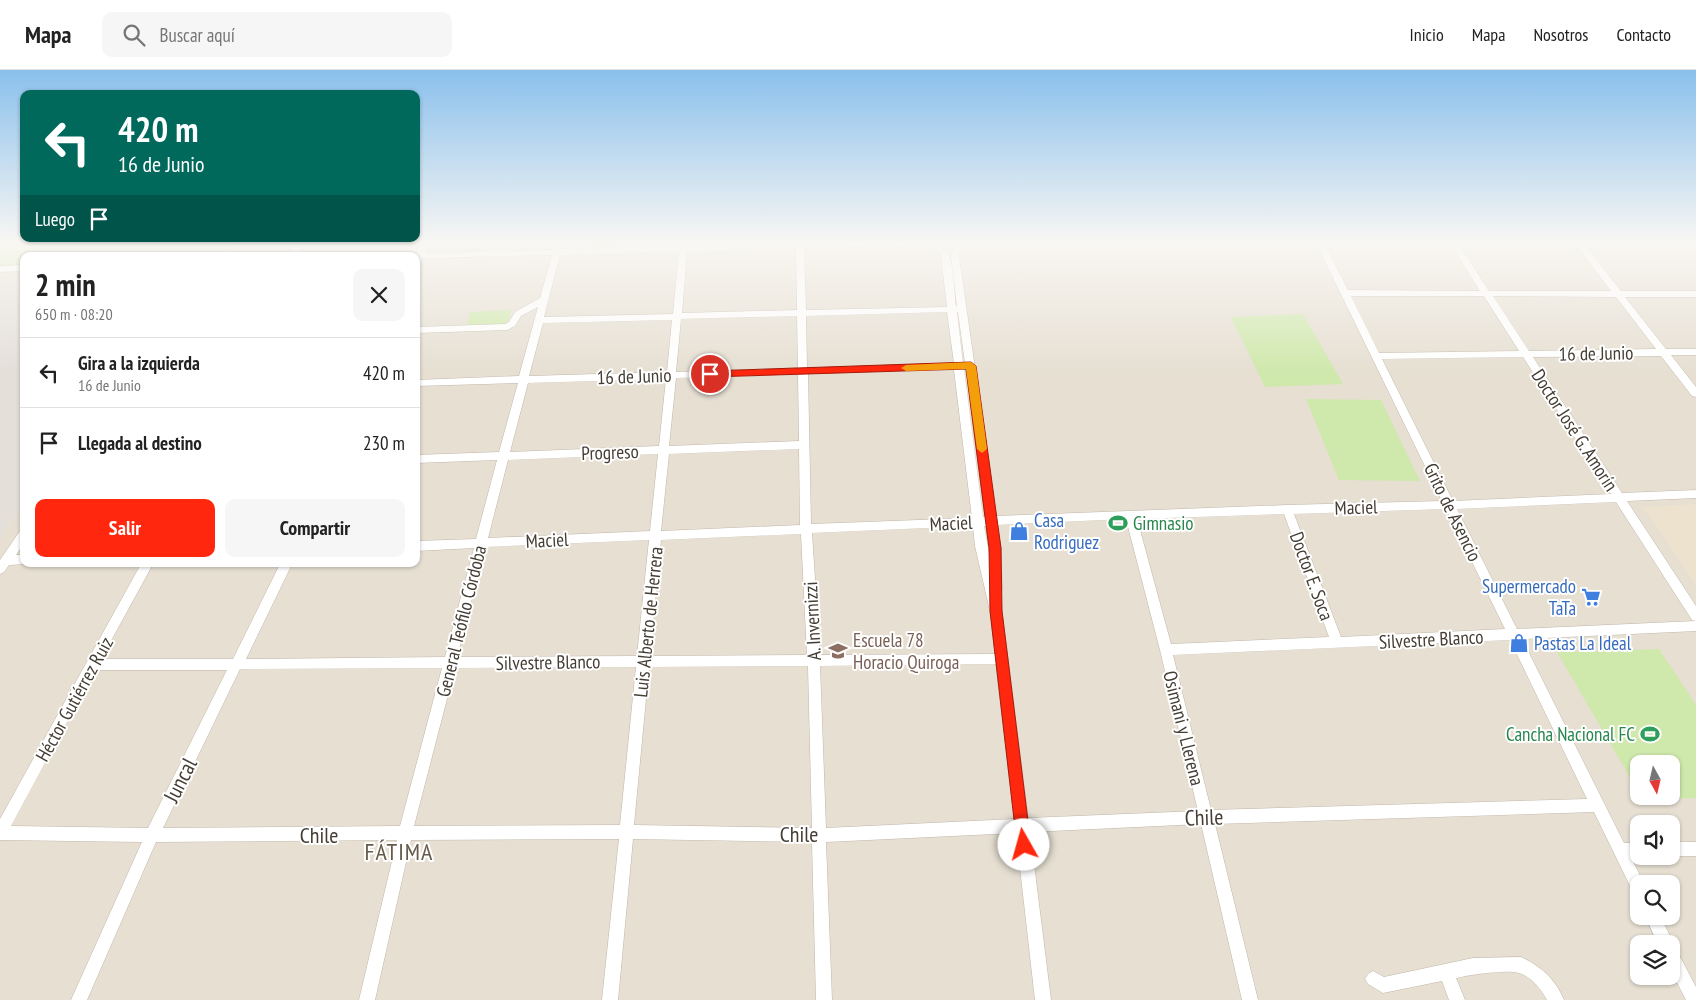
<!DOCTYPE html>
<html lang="es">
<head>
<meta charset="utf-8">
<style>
  body { margin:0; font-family:"PT Sans Narrow",sans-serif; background:#f6f6f6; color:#222; height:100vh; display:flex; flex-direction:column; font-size:19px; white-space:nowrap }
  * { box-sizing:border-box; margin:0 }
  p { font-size:16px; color:#767676 }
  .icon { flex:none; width:28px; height:28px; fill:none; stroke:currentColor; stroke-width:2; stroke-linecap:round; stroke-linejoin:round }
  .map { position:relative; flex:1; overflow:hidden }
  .panel { position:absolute; left:20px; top:182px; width:400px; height:315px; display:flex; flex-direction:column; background:#fff; border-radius:10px; box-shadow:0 1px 4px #0004 }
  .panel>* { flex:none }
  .top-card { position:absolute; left:20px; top:20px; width:400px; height:152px; border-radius:10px; box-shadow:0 1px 4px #0004; background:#00695c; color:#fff; overflow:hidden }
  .needle { width:32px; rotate:172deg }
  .buttons { position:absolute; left:1630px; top:685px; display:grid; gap:10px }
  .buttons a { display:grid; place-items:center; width:50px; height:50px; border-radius:10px; background:#fff; box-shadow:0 1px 4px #0004; font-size:25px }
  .pin { position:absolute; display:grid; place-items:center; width:42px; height:42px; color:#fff; margin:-21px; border:2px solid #fff; border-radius:50%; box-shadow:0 1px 5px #0007 }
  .me { position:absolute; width:55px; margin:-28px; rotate:353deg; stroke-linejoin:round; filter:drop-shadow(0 0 4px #0008) }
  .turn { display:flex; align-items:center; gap:18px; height:105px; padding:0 15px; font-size:22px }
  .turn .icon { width:65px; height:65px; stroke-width:2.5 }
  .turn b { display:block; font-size:35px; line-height:42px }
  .then { display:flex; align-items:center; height:48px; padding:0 15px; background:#0003; gap:10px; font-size:19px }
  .round { display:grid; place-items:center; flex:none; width:52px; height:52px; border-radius:10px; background:#f6f6f6 }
  .overview { display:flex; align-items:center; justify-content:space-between; height:85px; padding:0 15px }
  h1 { font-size:30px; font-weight:700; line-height:38px }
  .cta { display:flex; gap:10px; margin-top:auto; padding:10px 15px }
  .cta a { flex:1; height:58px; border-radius:10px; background:#ff270e; color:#fff; font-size:20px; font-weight:700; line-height:58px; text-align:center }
  .cta a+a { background:#f6f6f6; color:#222 }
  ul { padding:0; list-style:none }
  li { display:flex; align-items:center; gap:15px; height:70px; padding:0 15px; border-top:1px solid #e0e0e0 }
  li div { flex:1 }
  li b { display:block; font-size:19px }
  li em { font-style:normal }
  header { display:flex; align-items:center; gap:30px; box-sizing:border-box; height:70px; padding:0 25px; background:#fff; border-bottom:1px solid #e0e0e0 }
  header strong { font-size:24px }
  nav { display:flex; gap:28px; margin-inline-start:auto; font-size:18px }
  .search { width:350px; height:45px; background:#f6f6f6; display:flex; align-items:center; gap:12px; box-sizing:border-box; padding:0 18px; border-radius:10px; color:#767676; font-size:19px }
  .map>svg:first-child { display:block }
  .residential { fill:#e6dfd2; fill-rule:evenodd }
  .industrial { fill:#e4dfd9 }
  .education { fill:#ece2cd }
  .green { fill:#cfe8ab }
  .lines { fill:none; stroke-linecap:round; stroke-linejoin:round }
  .minor-casing { stroke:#c1b7a9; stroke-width:1 }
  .minor { fill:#fff; fill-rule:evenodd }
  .route { fill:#ff270e; stroke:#a61909 }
  .slow { fill:#f59e0b }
  .labels { text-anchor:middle; stroke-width:4; stroke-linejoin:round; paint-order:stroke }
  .street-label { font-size:19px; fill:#443d34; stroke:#fff }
  .shop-label { font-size:19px; fill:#366cbe; stroke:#fff; text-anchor:start }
  .leisure-label { font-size:19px; fill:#27864d; stroke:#fff; text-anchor:start }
  .education-label { font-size:19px; fill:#785e54; stroke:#fff; text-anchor:start }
  .near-street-label { font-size:22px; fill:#443d34; stroke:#fff }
  .near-neighbourhood-label { font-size:24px; letter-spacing:1px; fill:#675b4b; stroke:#fff }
</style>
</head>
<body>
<header>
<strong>Mapa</strong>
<div class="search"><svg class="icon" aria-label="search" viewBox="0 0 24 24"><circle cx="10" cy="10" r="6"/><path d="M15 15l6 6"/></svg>Buscar aquí</div>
<nav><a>Inicio</a><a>Mapa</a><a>Nosotros</a><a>Contacto</a></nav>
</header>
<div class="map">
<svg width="1696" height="930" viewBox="0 0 1696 930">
  <rect width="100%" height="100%" fill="#f2ede4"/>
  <path class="residential" d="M0 173H1696V930H0V467L24 433V494H416V186H24V209L0 210ZM1639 694H1671V726H1639ZM1639 754H1671V786H1639ZM1639 814H1671V846H1639ZM1639 874H1671V906H1639Z"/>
  <path class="industrial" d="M24 209V433L0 467V210Z"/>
  <path class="education" d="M1696 434V515L1643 437Z"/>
  <path class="green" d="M0 173H241L234 179 213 186H24V195L0 196Z
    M511 240 507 255 466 257 470 242Z
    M1303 244 1343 314 1265 317 1231 247Z
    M1306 329 1381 330 1420 411 1339 410Z
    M1659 579 1696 635V728L1643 730 1641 726H1671V694H1639V723L1557 582Z"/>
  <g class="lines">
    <g class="minor-casing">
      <path id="minor" d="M296 173H304L296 186H288Z
        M421 173H429L425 183 553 180 555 173H563L562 179 679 176 680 173H688V176C720 175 935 166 946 180 954 189 954 224 956 236H957L951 186C956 169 978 173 994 173L990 176 961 180 959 186 996 446 1287 435 1442 431 1316 173H1324L1348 220 1480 221 1450 173H1458L1489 221H1611L1575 173H1583L1621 221H1696V227H1625L1666 279H1696V285H1671L1696 317V327L1692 326 1661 286 1533 287 1622 423 1696 420V428L1627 431 1696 536V561L1522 569 1624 773H1639V786H1641L1631 787 1644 814H1639V826L1634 824 1594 742 1215 754 1258 930H1242L1201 754 1030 762 1051 930H1035L1016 763 826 772 832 930H816L812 772 633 769 618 930H602L619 769 411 770 375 930H359L397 770 156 772 87 930H71L142 772 0 770V749L141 494H153L101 589H233L280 494H292L246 589 445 587 474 478 416 481V471L476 469 497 390 416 393V385L499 382 518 313 416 316V310L519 306 538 237 521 246 515 256 507 260 416 263V257L505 254 509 252 515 242 540 228 552 185 423 188 420 194 417 195 416 186H412L416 183ZM887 175 938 180 941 186 947 237 806 240 804 178ZM796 178 797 240 682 243 687 181ZM679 181 673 244 544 247 560 185ZM1351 226H1484L1519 281 1379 283ZM1493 226 1616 227 1656 279 1529 281ZM947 242 954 293 807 298 806 246ZM957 242H958L965 293H963ZM797 246 798 298 676 302 681 249ZM672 250 667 302 529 306 543 253ZM1523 287 1611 424 1453 431 1382 289ZM964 299H966L985 447H983ZM954 300 972 448 811 454 808 304ZM798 305 799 371 669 376 676 308ZM666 309 659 376 510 382 528 313ZM799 379 800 455 661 461 669 384ZM658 384 650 461 488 468 508 390ZM1616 432 1692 550 1696 551 1517 559 1457 439ZM1446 439 1505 559 1341 567 1294 444ZM1284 444 1329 567 1171 574 1137 449ZM1126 449 1160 580 1198 741 1028 748 1002 541 998 524 1002 520 1001 478 997 455ZM973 456 975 476 990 541 995 584 820 585 812 463ZM984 456H986L990 488ZM801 464 807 585 650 586 661 470ZM649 470 637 586 457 587 485 477ZM1510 570 1587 729 1211 740 1173 585ZM996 594 1014 749 826 758 820 596ZM808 596 812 758 634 755 649 597ZM636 597 620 755 414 756 455 598ZM442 598 400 756 163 758 240 599ZM95 600H227L148 758 11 756Z
        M24 195V201L0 202V196Z
        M24 460V473L16 485H24V494H27L9 495 4 502 0 504V490L20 461Z
        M1671 772H1696V786H1671Z
        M1645 846H1660L1674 874 1672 877 1676 879 1696 917V930H1686L1671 901V874H1658Z
        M1521 887C1541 896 1556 910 1564 930H1547C1542 920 1531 906 1519 903 1508 899 1468 905 1456 908L1465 930H1449L1442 911 1383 923 1368 914 1365 909 1368 904 1373 901 1384 907 1473 888Z"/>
    </g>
    <use href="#minor" class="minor"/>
  </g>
  <linearGradient id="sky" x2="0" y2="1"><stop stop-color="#8ac0ec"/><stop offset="0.57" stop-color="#f9f7f3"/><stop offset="1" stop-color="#f9f7f3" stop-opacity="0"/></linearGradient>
  <rect width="1696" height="303" fill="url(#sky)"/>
  <path class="route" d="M971 292 976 296 1001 478 1002 541 1031 775 1029 780 1024 783 1019 780 1017 775 990 541 989 478 966 299 710 307 705 304 710 301Z"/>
  <path class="slow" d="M971 292 976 296 987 379 982 383 977 379 966 299 906 301 901 298 906 295Z"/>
  <defs>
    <g id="stadium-bare" transform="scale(1.5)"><path d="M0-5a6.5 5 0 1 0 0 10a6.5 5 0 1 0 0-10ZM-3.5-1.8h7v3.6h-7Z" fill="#2e9e5b" stroke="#fff" stroke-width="2.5" paint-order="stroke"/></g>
    <g id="shop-bare" transform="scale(1.5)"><path d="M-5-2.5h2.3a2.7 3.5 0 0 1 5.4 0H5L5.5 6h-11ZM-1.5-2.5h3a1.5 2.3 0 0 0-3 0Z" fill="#3f7fe0" stroke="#fff" stroke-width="2.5" paint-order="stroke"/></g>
    <g id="supermarket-bare" transform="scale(1.5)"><path d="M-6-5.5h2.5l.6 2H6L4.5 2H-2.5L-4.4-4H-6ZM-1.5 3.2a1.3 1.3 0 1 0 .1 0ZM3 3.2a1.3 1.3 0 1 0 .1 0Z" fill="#3f7fe0" stroke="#fff" stroke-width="2.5" paint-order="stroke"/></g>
    <g id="school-bare" transform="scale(1.5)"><path d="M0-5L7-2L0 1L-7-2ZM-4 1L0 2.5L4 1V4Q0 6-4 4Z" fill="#8d6e63" stroke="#fff" stroke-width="2.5" paint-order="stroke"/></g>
  </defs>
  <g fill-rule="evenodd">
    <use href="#stadium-bare" x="1118" y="453"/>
    <use href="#shop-bare" x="1019" y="461"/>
    <use href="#supermarket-bare" x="1591" y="527"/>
    <use href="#shop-bare" x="1519" y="573"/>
    <use href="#school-bare" x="838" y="581"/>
    <use href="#stadium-bare" x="1650" y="664"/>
  </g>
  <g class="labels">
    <g class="street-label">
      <text transform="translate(1596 283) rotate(-1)" y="7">16 de Junio</text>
      <text transform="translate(634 306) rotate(-2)" y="7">16 de Junio</text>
      <text transform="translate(1575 360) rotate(57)" y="7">Doctor José G. Amorín</text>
      <text transform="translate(610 382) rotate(-2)" y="7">Progreso</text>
      <text transform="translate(1356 437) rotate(-2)" y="7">Maciel</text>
      <text transform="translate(1453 442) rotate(64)" y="7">Grito de Asencio</text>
      <text transform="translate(951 453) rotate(-3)" y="7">Maciel</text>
      <text transform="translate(547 470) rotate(-3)" y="7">Maciel</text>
      <text transform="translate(1312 506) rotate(70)" y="7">Doctor E. Soca</text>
      <text transform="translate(461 551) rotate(-76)" y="7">General Teófilo Córdoba</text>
      <text transform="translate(812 551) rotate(-93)" y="7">A. Invernizzi</text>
      <text transform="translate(648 552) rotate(-84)" y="7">Luis Alberto de Herrera</text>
      <text transform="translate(1431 569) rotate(-3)" y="7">Silvestre Blanco</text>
      <text transform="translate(548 592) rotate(-1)" y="7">Silvestre Blanco</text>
      <text transform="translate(74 629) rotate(-61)" y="7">Héctor Gutiérrez Ruiz</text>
      <text transform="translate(1184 658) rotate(76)" y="7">Osimani y Llerena</text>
    </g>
    <g class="shop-label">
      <text x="1034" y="457">Casa<tspan x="1034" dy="22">Rodriguez</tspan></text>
      <text x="1576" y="523" text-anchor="end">Supermercado<tspan x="1576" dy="22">TaTa</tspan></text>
      <text x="1534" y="580">Pastas La Ideal</text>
    </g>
    <g class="leisure-label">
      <text x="1133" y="460">Gimnasio</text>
      <text x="1635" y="671" text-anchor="end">Cancha Nacional FC</text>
    </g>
    <g class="education-label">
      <text x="853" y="577">Escuela 78<tspan x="853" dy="22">Horacio Quiroga</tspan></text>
    </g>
    <g class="near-street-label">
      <text transform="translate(180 710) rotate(-63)" y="8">Juncal</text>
      <text transform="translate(1204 747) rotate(-2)" y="8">Chile</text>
      <text x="799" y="772">Chile</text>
      <text x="319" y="773">Chile</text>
    </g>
    <g class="near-neighbourhood-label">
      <text x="399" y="790">FÁTIMA</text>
    </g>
  </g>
</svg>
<div class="buttons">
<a><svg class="needle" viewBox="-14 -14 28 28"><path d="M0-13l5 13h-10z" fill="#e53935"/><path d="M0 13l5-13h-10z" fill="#767676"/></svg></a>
<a><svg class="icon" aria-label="sound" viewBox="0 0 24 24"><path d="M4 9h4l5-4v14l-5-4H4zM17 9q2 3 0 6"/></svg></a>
<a><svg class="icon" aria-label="search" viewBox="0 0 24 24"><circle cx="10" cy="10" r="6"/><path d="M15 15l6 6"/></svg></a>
<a><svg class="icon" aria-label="layers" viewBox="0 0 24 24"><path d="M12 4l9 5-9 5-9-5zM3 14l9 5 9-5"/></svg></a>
</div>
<div class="pin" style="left:710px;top:304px;background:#d93025"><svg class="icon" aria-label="arrive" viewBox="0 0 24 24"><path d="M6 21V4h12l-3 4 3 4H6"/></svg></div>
<svg class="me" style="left:1024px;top:775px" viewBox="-20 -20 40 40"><circle r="19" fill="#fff"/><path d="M0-13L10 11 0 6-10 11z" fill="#ff270e"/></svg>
<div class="top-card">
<div class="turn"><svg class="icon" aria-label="left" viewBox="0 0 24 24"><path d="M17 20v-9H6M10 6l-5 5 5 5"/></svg><div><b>420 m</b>16 de Junio</div></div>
<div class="then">Luego<svg class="icon" aria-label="arrive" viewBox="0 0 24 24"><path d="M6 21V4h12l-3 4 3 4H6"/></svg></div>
</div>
<section class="panel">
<div class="overview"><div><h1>2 min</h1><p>650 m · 08:20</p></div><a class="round"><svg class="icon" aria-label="close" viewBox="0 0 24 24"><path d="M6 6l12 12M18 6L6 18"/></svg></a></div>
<ul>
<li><svg class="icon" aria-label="left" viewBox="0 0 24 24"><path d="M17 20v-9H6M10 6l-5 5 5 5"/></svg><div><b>Gira a la izquierda</b><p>16 de Junio</p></div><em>420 m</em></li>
<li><svg class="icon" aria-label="arrive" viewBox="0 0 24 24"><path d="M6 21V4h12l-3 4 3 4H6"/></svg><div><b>Llegada al destino</b></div><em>230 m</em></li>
</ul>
<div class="cta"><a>Salir</a><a>Compartir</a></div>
</section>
</div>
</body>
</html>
